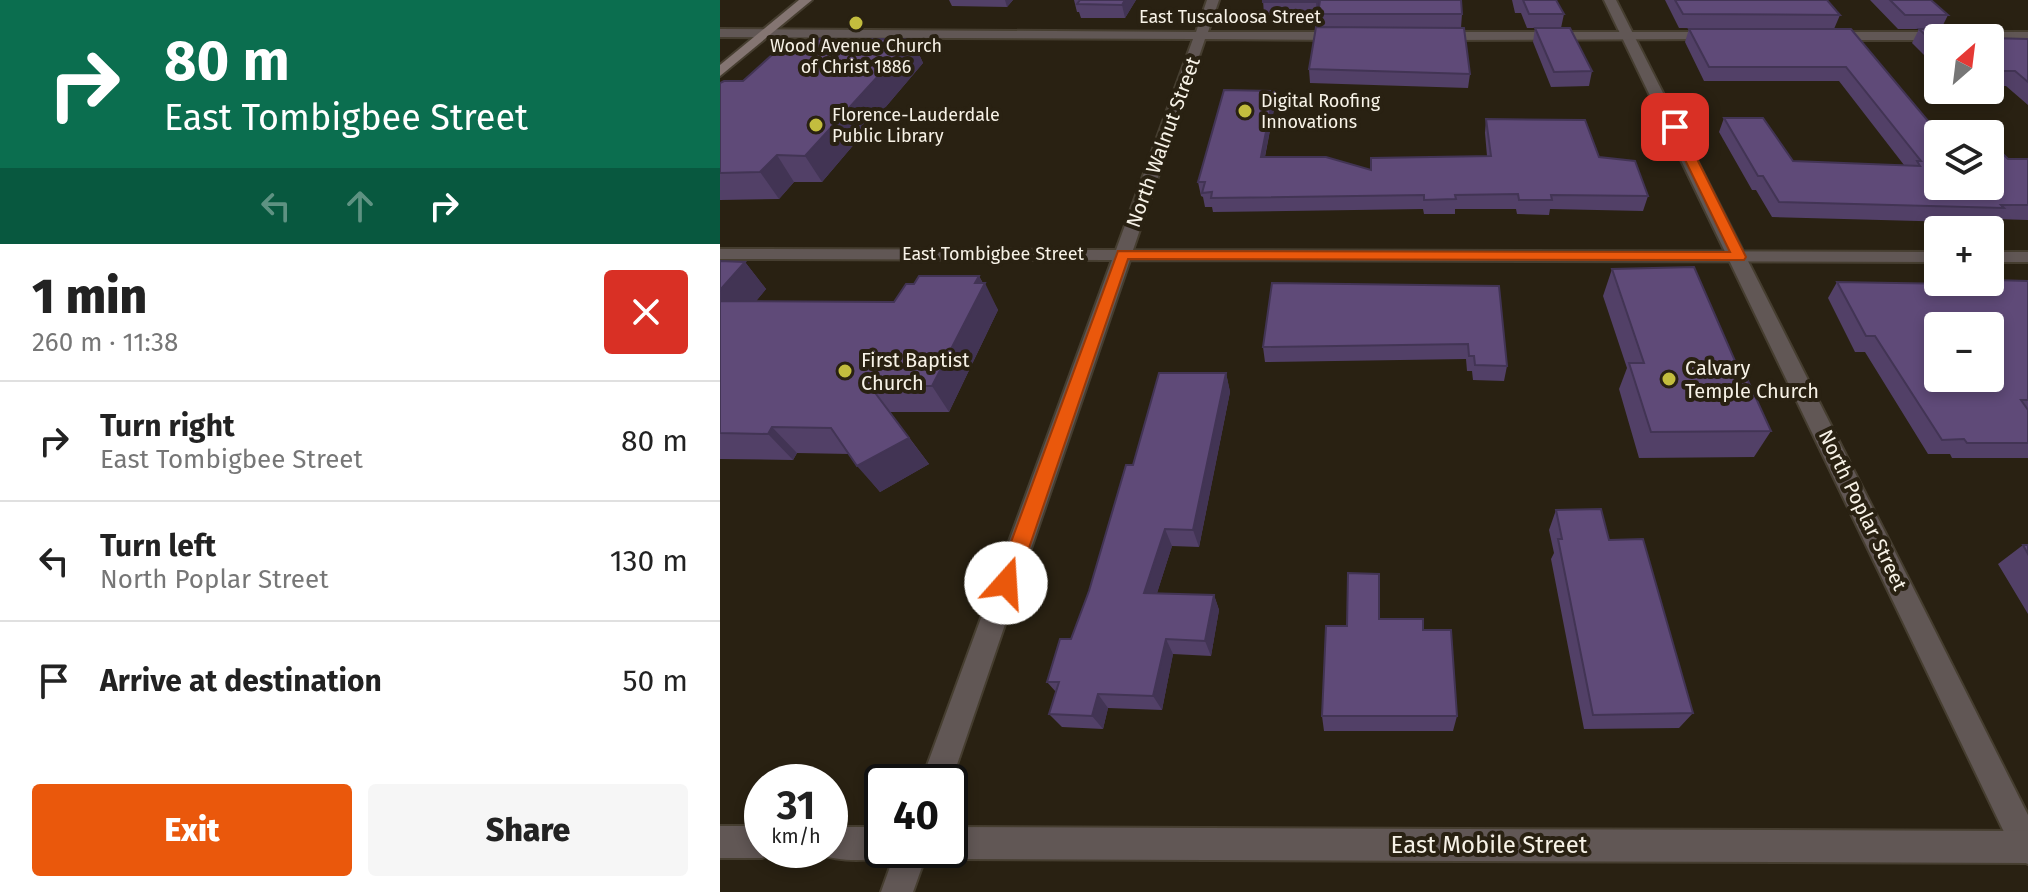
<!DOCTYPE html>
<html lang="en">
<head>
<meta charset="utf-8">
<style>
  body { margin:0; font-family:"Fira Sans",sans-serif; background:#f6f6f6; color:#222; height:100vh; display:flex; flex-direction:column; font-size:30px; white-space:nowrap }
  * { box-sizing:border-box; margin:0 }
  p { font-size:26px; color:#767676 }
  .icon { flex:none; width:44px; height:44px; fill:none; stroke:currentColor; stroke-width:2; stroke-linecap:round; stroke-linejoin:round }
  .map { position:relative; flex:1; overflow:hidden }
  .drawer { display:flex; flex-direction:column; background:#fff; width:720px }
  .drawer>* { flex:none }
  .banner { background:#0b6e4f; color:#fff; overflow:hidden }
  .needle { width:52px; rotate:28deg }
  .controls { position:absolute; left:1204px; top:24px; display:grid; gap:16px }
  .controls a { display:grid; place-items:center; width:80px; height:80px; border-radius:8px; background:#fff; box-shadow:0 4px 12px #0003; font-size:40px }
  .speed { position:absolute; left:24px; top:764px; display:flex; gap:16px; font-size:40px; font-weight:700; text-align:center }
  .speed>* { display:grid; place-content:center; width:104px; height:104px; border-radius:50%; background:#fff; box-shadow:0 4px 12px #0003; line-height:1 }
  .speed small { font-size:20px; font-weight:400 }
  .speed .limit { border:4px solid #111; border-radius:12px; background:#fff; color:#111 }
  .pin { position:absolute; display:grid; place-items:center; width:68px; height:68px; color:#fff; margin:-34px; border-radius:16px; box-shadow:0 4px 12px #0006 }
  .me { position:absolute; width:88px; margin:-44px; rotate:19deg; stroke-linejoin:round; filter:drop-shadow(0 0 6px #0008) }
  .turn { display:flex; align-items:center; gap:28px; height:168px; padding:0 32px; font-size:36px }
  .turn .icon { width:104px; height:104px; stroke-width:2.5 }
  .turn b { display:block; font-size:56px; line-height:68px }
  .lanes { display:flex; align-items:center; height:76px; padding:0 32px; background:#0003; justify-content:center; gap:40px; direction:ltr }
  .lanes .off { opacity:.35 }
  .round { display:grid; place-items:center; flex:none; width:84px; height:84px; border-radius:8px; background:#f6f6f6 }
  .head { display:flex; align-items:center; justify-content:space-between; height:136px; padding:0 32px }
  h1 { font-size:48px; font-weight:800; line-height:60px }
  .action { display:flex; gap:16px; margin-top:auto; padding:16px 32px }
  .action a { flex:1; height:92px; border-radius:8px; background:#ea580c; color:#fff; font-size:32px; font-weight:800; line-height:92px; text-align:center }
  .action a+a { background:#f6f6f6; color:#222 }
  ul { padding:0; list-style:none }
  li { display:flex; align-items:center; gap:24px; height:120px; padding:0 32px; border-top:2px solid #e0e0e0 }
  li div { flex:1 }
  li b { display:block; font-size:30px }
  li em { font-style:normal }
  main { display:flex; flex:1; min-height:0 }
  .map>svg:first-child { display:block }
  .lines { fill:none; stroke-linecap:round; stroke-linejoin:round }
  .minor-casing { stroke:#463e30; stroke-width:4 }
  .tertiary-casing { stroke:#463e30; stroke-width:4 }
  .secondary-casing { stroke:#463e30; stroke-width:4 }
  .minor { fill:#615755; fill-rule:evenodd }
  .tertiary { fill:#615755; fill-rule:evenodd }
  .secondary { fill:#847572; fill-rule:evenodd }
  .wall { fill:#524067 }
  .shaded-wall { fill:#423454 }
  .building { fill:#5f4a78; stroke:#423454; stroke-width:2; fill-rule:evenodd }
  .route { fill:#ea580c; stroke:#983908; stroke-width:2 }
  .poi-dot { fill:#c3bd3e; stroke:#292112; stroke-width:3 }
  .labels { text-anchor:middle; stroke-width:8; stroke-linejoin:round; paint-order:stroke }
  .far-street-label { font-size:18px; fill:#f7f2e7; stroke:#292112 }
  .far-poi-label { font-size:18px; fill:#f7f2e7; stroke:#292112; text-anchor:start }
  .street-label { font-size:20px; fill:#f7f2e7; stroke:#292112 }
  .poi-label { font-size:20px; fill:#f7f2e7; stroke:#292112; text-anchor:start }
  .near-street-label { font-size:24px; fill:#f7f2e7; stroke:#292112 }
</style>
</head>
<body>
<main>
<section class="drawer">
<div class="banner">
<div class="turn"><svg class="icon" aria-label="right" viewBox="0 0 24 24"><path d="M7 20v-9h11M14 6l5 5-5 5"/></svg><div><b>80 m</b>East Tombigbee Street</div></div>
<div class="lanes"><svg class="icon off" aria-label="left" viewBox="0 0 24 24"><path d="M17 20v-9H6M10 6l-5 5 5 5"/></svg><svg class="icon off" aria-label="ahead" viewBox="0 0 24 24"><path d="M12 20V5M6 11l6-6 6 6"/></svg><svg class="icon" aria-label="right" viewBox="0 0 24 24"><path d="M7 20v-9h11M14 6l5 5-5 5"/></svg></div>
</div>
<div class="head"><div><h1>1 min</h1><p>260 m · 11:38</p></div><a class="round" style="background:#d93025;color:#fff"><svg class="icon" aria-label="close" viewBox="0 0 24 24"><path d="M6 6l12 12M18 6L6 18"/></svg></a></div>
<ul>
<li><svg class="icon" aria-label="right" viewBox="0 0 24 24"><path d="M7 20v-9h11M14 6l5 5-5 5"/></svg><div><b>Turn right</b><p>East Tombigbee Street</p></div><em>80 m</em></li>
<li><svg class="icon" aria-label="left" viewBox="0 0 24 24"><path d="M17 20v-9H6M10 6l-5 5 5 5"/></svg><div><b>Turn left</b><p>North Poplar Street</p></div><em>130 m</em></li>
<li><svg class="icon" aria-label="arrive" viewBox="0 0 24 24"><path d="M6 21V4h12l-3 4 3 4H6"/></svg><div><b>Arrive at destination</b></div><em>50 m</em></li>
</ul>
<div class="action"><a>Exit</a><a>Share</a></div>
</section>
<div class="map">
<svg width="1308" height="892" viewBox="0 0 1308 892">
  <rect width="100%" height="100%" fill="#292112"/>
  <g class="lines">
    <g class="minor-casing">
      <path id="minor" d="M884 0H896L1308 815V864L1297 859Z"/>
    </g>
    <g class="tertiary-casing">
      <path id="tertiary" d="M487 0H499L488 32H623L629 36 623 40 485 39 413 250 1218 252V262L410 260 231 782 230 784 201 782 392 260 0 259V249L396 250 473 39 0 37V29L476 32Z
        M995 32 1001 36 999 39 717 40 711 36 717 32Z
        M1308 32V40H1109L1103 36 1109 32Z
        M1270 252H1308V262H1270Z
        M0 826H42V850H54L53 853 42 858H0Z
        M110 827H162V850H175L173 854C153 862 119 862 99 854L97 850H110Z
        M230 827 1308 831V863L230 859 219 854 217 850H230Z
        M176 850H208L193 892H161Z"/>
    </g>
    <g class="secondary-casing">
      <path id="secondary" d="M79 0H92L0 76V65Z"/>
    </g>
    <use href="#minor" class="minor"/>
    <use href="#tertiary" class="tertiary"/>
    <use href="#secondary" class="secondary"/>
  </g>
  <path class="wall" d="M229 0H293L287 7 232 6Z
    M354 0H416L405 18H361L359 12H357Z
    M543 0H599L597 16 544 15Z
    M792 0H836L844 14 841 28H807L801 13H795Z
    M945 0H1107L1120 15 1114 29 959 28Z
    M1150 0H1211L1228 15 1221 29H1178Z
    M598 14H742L741 28 598 27Z
    M815 28 872 71 869 86 831 87 813 42Z
    M969 29H1131L1218 186 1288 159H1308V220L1275 219 1273 223 1052 217 1036 190H1032L999 132 1004 118 1073 161 1184 165 1119 81H984L965 42Z
    M1199 29 1218 38V69L1192 43Z
    M1270 38 1308 39V105L1286 86H1270Z
    M192 39 203 63 102 182H74L59 199 0 200V83L23 81 139 43Z
    M589 69 750 74 748 88 590 83Z
    M555 104 545 157 651 170 767 156 765 133 766 119 879 157 928 196 923 211 830 209 829 215 797 214 796 209H735V214H704L703 209 493 212 492 207H485L483 197 481 196 478 182Z
    M0 261 25 262 46 289 36 301 174 302 259 276 278 310 229 412H170L209 464 160 492 129 454 77 453 73 460 0 459Z
    M892 269 1015 361 1051 431 1034 457 919 458 899 389 907 368 883 296Z
    M1274 280 1308 281V458H1232L1230 454H1208L1145 352H1135L1108 298 1117 282 1223 284 1224 282H1270Z
    M779 286 787 366 784 381 753 380 752 371H747L746 359 545 362 543 347Z
    M506 373 510 392 479 547 452 546 437 593 494 595 499 610 491 656 453 654 442 710 388 708 383 729 342 727 329 714 336 692 327 682 351 639 369 591Z
    M836 510 889 540 973 713 959 728 864 729 831 559 834 553 829 530Z
    M1303 545H1308V614L1278 564Z
    M659 619 703 630 737 716 733 731H604L602 716 627 626Z"/>
  <path class="shaded-wall" d="M285 0H293L287 7Z
    M405 0H416L405 18 402 5Z
    M596 0H599L597 16 596 2Z
    M192 39 203 63 102 182 85 156Z
    M554 91 555 104 542 171 541 157Z
    M57 155 74 182 59 199 40 172Z
    M25 262 46 289 14 328 0 312V290Z
    M259 276 264 286 265 283 278 310 229 412 212 386Z
    M506 373 510 392 479 547 473 530Z
    M52 427 77 453 73 460 48 434Z
    M189 438 209 464 160 492 137 466Z
    M445 529 452 546 432 609 424 593Z
    M494 595 499 610 491 656 485 641Z
    M446 639 453 654 442 710 433 696Z
    M378 694 388 708 383 729 372 716Z"/>
  <path class="building" d="M360 0H405L402 5 357 4Z
    M543 0H596V2H543Z
    M600 0H741L742 14H598Z
    M803 0H836L844 14H809Z
    M955 0H1107L1120 15 963 14Z
    M1170 0H1211L1228 15H1185Z
    M596 27 744 28 750 74 589 69Z
    M815 28H850L872 71 834 72Z
    M969 29H1131L1219 134H1218V186H1270V154H1283L1288 159H1308V205H1281L1284 208 1059 202 1043 176H1038L1004 118H1043L1073 161 1200 166 1197 161H1201L1126 67H989Z
    M1199 29H1244L1254 38H1218V47Z
    M105 38 139 43 144 39H192L85 156 57 155 40 172 0 173V83L4 81H23L63 45Z
    M1270 38 1308 39V82L1295 71H1270Z
    M504 90 554 91 541 157H606L651 170V158L771 156 766 119 865 120 879 157 915 161 928 196 831 195 832 200H799L798 194 735 195 736 199 704 200V195L491 198 492 192 482 193 485 182H478Z
    M0 261 25 262 0 290Z
    M974 267 1015 361H1019L1051 431 931 432 909 363H924L892 269Z
    M199 276H259L255 283H265L212 386H150L189 438 137 466 111 428 52 427 48 434 0 433V301L174 302 186 284H194Z
    M1270 276 1274 280 1308 281V400H1301L1308 410V443H1247L1244 439 1222 440 1155 336H1146L1117 282 1235 284 1234 282H1270ZM1218 326H1270V378H1218Z
    M552 283 779 286 787 366 755 365 754 356H749L748 344 543 347Z
    M439 373H506L473 530 445 529 424 593 494 595 485 641 446 639 433 696 378 694 372 716 329 714 339 682H327L340 639H351L369 591 406 465H413Z
    M881 509 889 540 923 539 973 713 873 715 838 539H842L836 510Z
    M1303 545H1308V554Z
    M628 573 659 574V619H703V630H731L737 716H602L606 626H627Z"/>
  <path class="route" d="M955 124 961 127 1026 257 1024 260 408 259 297 583 294 589 286 592 279 589 276 583 398 251 1010 252 949 127Z"/>
  <g class="poi-dot">
    <circle cx="136" cy="23" r="8"/>
    <circle cx="525" cy="111" r="8"/>
    <circle cx="96" cy="125" r="8"/>
    <circle cx="125" cy="371" r="8"/>
    <circle cx="949" cy="379" r="8"/>
  </g>
  <g class="labels">
    <g class="far-street-label">
      <text x="510" y="23">East Tuscaloosa Street</text>
      <text x="273" y="260">East Tombigbee Street</text>
    </g>
    <g class="far-poi-label">
      <text x="136" y="52" text-anchor="middle">Wood Avenue Church<tspan x="136" dy="21">of Christ 1886</tspan></text>
      <text x="541" y="107">Digital Roofing<tspan x="541" dy="21">Innovations</tspan></text>
      <text x="112" y="121">Florence-Lauderdale<tspan x="112" dy="21">Public Library</tspan></text>
    </g>
    <g class="street-label">
      <text transform="translate(443 142) rotate(-70)" y="7">North Walnut Street</text>
      <text transform="translate(1143 510) rotate(64)" y="7">North Poplar Street</text>
    </g>
    <g class="poi-label">
      <text x="141" y="367">First Baptist<tspan x="141" dy="23">Church</tspan></text>
      <text x="965" y="375">Calvary<tspan x="965" dy="23">Temple Church</tspan></text>
    </g>
    <g class="near-street-label">
      <text x="769" y="853">East Mobile Street</text>
    </g>
  </g>
</svg>
<div class="controls">
<a><svg class="needle" viewBox="-14 -14 28 28"><path d="M0-13l5 13h-10z" fill="#e53935"/><path d="M0 13l5-13h-10z" fill="#767676"/></svg></a>
<a><svg class="icon" aria-label="layers" viewBox="0 0 24 24"><path d="M12 4l9 5-9 5-9-5zM3 14l9 5 9-5"/></svg></a>
<a>+</a>
<a>−</a>
</div>
<div class="speed"><div>31<small>km/h</small></div><div class="limit">40</div></div>
<div class="pin" style="left:955px;top:127px;background:#d93025"><svg class="icon" aria-label="arrive" viewBox="0 0 24 24"><path d="M6 21V4h12l-3 4 3 4H6"/></svg></div>
<svg class="me" style="left:286px;top:583px" viewBox="-20 -20 40 40"><circle r="19" fill="#fff"/><path d="M0-13L10 11 0 6-10 11z" fill="#ea580c"/></svg>
</div>
</main>
</body>
</html>
